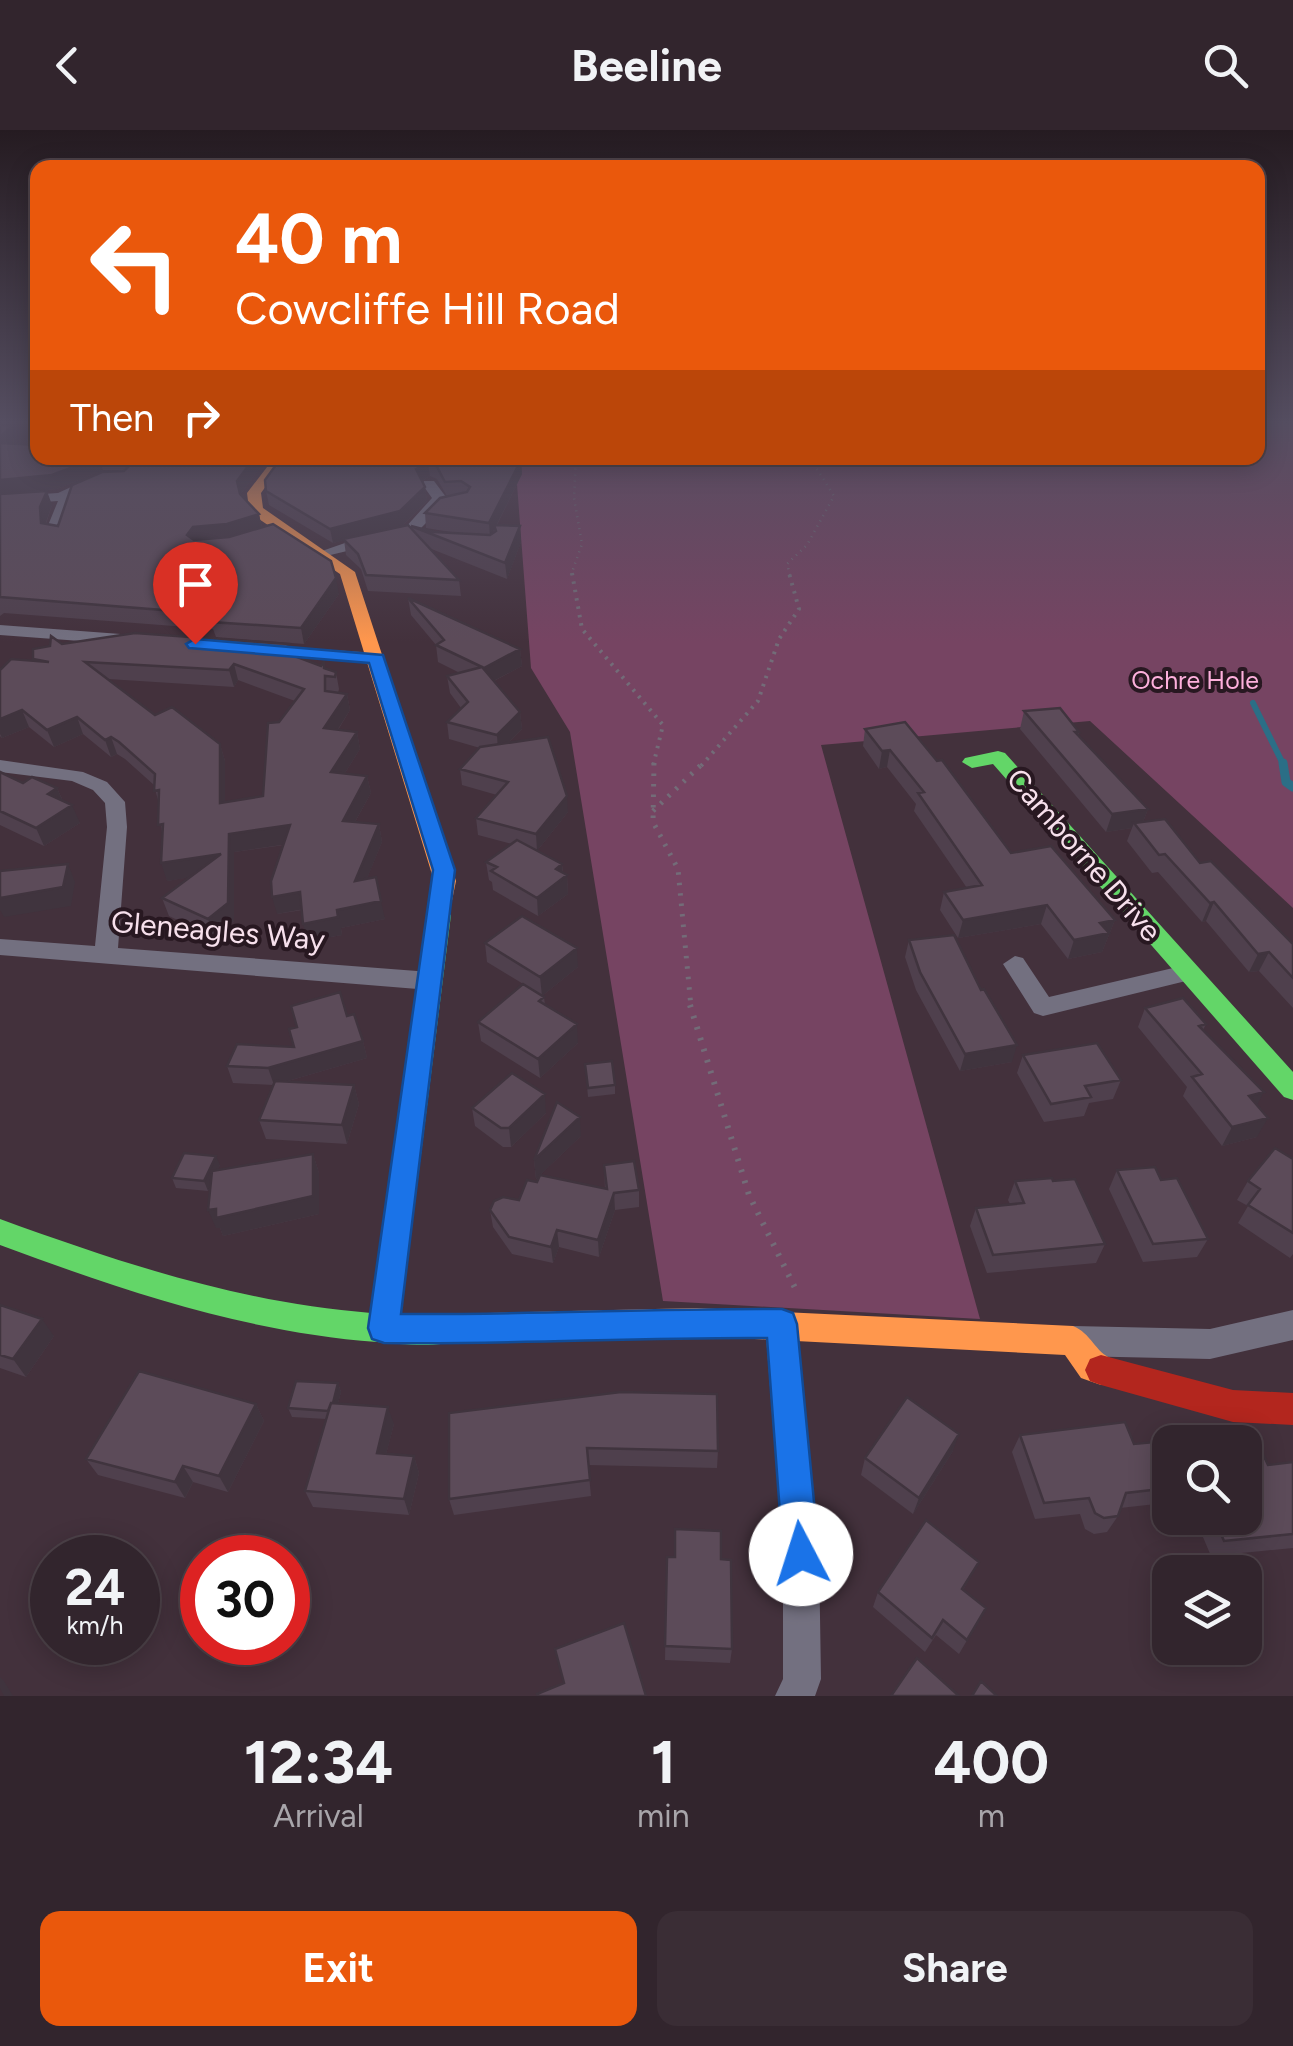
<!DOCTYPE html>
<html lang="en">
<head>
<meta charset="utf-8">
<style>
  body { margin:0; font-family:Figtree,sans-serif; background:#3a2d35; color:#f1f3f6; height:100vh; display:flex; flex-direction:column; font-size:38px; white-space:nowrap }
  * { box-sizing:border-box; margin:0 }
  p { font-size:32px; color:#a8a5aa }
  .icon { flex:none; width:55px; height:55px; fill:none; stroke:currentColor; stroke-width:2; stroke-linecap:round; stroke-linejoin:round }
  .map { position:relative; height:1566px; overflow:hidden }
  .side { display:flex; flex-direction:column; background:#32252d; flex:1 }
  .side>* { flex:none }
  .hud { position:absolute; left:30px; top:30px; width:1235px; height:305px; border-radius:20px; box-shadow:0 5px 25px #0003,0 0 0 2px #4d4249; background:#ea580c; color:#fff; overflow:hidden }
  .buttons { position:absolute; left:1152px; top:1295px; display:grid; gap:20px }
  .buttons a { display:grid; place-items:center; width:110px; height:110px; border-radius:20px; background:#32252d; box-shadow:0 5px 25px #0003,0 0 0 2px #4d4249; font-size:50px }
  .speed { position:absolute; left:30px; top:1405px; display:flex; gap:20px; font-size:50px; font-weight:700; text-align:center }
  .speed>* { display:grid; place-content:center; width:130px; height:130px; border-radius:50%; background:#32252d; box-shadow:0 5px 25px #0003,0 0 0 2px #4d4249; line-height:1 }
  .speed small { font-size:25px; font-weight:400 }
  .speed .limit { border:15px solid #d22; background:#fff; color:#111 }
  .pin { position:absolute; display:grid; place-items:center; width:85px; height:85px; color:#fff; margin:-102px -42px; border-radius:50% 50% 50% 0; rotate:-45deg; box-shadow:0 0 10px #0007 }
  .pin .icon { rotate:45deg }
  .me { position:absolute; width:110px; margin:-55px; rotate:355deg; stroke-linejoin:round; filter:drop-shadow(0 0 8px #0008) }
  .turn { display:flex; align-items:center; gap:35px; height:210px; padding:0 40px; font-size:45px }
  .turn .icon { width:130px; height:130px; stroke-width:2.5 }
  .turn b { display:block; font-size:70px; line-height:85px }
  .then { display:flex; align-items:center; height:95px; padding:0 40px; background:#0003; gap:20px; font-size:38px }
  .eta { display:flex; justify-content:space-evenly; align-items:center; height:170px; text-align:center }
  .eta b { font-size:60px; font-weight:700; line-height:70px }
  .cta { display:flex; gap:20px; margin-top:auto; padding:20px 40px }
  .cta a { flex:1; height:115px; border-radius:20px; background:#ea580c; color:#fff; font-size:40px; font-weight:700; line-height:115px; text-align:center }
  .cta a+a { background:#3a2d35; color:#f1f3f6 }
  header { display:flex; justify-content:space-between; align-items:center; height:130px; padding:0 40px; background:#32252d; font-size:45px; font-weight:700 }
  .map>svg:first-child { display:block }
  .green { fill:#764462 }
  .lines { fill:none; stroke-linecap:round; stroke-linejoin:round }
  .stream-far1 { stroke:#2b6e86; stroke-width:6 }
  .stream { stroke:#2b6e86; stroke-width:9 }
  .path-far3 { stroke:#736c78; stroke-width:2.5; stroke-dasharray:1 5; stroke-linecap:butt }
  .path-far2 { stroke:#736c78; stroke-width:4; stroke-dasharray:2.5 6; stroke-linecap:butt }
  .path-far1 { stroke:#736c78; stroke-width:5; stroke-dasharray:2.5 8; stroke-linecap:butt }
  .path { stroke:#736c78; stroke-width:6; stroke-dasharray:2.5 9; stroke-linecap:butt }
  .street { fill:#737080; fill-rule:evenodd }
  .fast { fill:#63d668; fill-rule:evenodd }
  .slow { fill:#ff974d; fill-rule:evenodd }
  .jam { fill:#b3261e; fill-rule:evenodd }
  .wall { fill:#4f404d; fill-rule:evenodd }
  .shaded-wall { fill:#40343e }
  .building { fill:#5c4b59; stroke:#40343e; stroke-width:2.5; fill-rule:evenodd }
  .route { fill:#1a73e8; stroke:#114b97; stroke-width:2.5 }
  .labels { text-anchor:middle; stroke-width:8; stroke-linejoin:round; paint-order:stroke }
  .far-park-label { font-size:25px; fill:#fdb0dc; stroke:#281821 }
  .street-label { font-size:30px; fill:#f7e0ec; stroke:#281821 }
</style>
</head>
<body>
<header><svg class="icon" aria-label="back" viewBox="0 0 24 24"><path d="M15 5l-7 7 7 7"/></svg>Beeline<svg class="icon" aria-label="search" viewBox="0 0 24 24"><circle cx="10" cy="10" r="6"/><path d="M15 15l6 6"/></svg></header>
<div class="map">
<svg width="1293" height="1566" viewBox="0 0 1293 1566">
  <rect width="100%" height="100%" fill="#43313c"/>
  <path class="green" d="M1258 293H1293V778L1090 591 821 615 980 1189 663 1171 570 602 531 538 515 328H1258Z"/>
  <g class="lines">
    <path class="stream-far1" d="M1253 573 1284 636"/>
    <path class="stream" d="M1283 633 1286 652 1293 657"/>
    <path class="path-far3" d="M571 445 582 414 574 368 576 328
      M790 445 787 434 807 415 834 366 810 328"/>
    <path class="path-far2" d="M572 443 582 499 663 595 653 636
      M701 636 758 571 779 509 799 479 789 443"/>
    <path class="path-far1" d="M654 633 653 692 678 739 691 877
      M653 681 703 633"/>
    <path class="path" d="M690 875 749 1065 797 1162"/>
    <path class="street" d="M93 347 105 350 70 368 74 372 63 393 61 408 49 405V393L58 371 0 375V367L58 363Z
      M424 351H434L446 367 455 371 441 378 414 405 322 427V421L365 406 404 399 432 368 422 354Z
      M0 495 134 505 142 510 134 515 0 505Z
      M260 515 376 523 385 528 376 533 254 524 252 520Z
      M0 630 83 642 107 652 125 672 127 697 118 818 430 842 438 845 442 851 438 857 430 860 0 825V809L95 816 107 697 105 673 93 660 72 651 0 642Z
      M1015 826 1023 828 1049 867 1186 835 1194 837 1198 843 1194 849 1186 851 1043 886 1034 883 1003 834Z
      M781 1179 792 1183 797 1193 819 1424 821 1549 815 1566H775L783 1549V1424L765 1193 770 1183Z
      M1293 1180V1210L1210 1229 1073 1226 1062 1221 1057 1211 1062 1201 1073 1196 1210 1199Z"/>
    <path class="fast" d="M998 621 1005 623 1293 942V970L1284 967 993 634 972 638 962 632 965 628Z
      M440 777 451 785 401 1184H450L461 1189 466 1199 461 1209C437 1219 403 1214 377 1212 245 1202 124 1161 0 1115V1089C121 1133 241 1173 371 1183L429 785Z"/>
    <path class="slow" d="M274 328H286L261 363 263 378 355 442 456 751 448 790 440 793 429 785 434 751 340 444 256 387 249 379 247 363Z
      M697 1178 1073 1196C1091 1203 1095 1222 1112 1229L1117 1240 1112 1251 1101 1255 1081 1248 1065 1225 697 1206 450 1214 439 1209 434 1199 439 1189 450 1184Z"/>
    <path class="jam" d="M1101 1225 1233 1260 1293 1263V1295L1233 1292 1101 1255 1090 1251 1085 1240 1090 1229Z"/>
  </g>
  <path class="wall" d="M0 295H13L18 309 12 314 38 328H267L240 365 259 384 262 398 339 464 304 514 216 507 213 499 4 483 0 486ZM103 340H125L58 396 46 394 52 375 0 364 57 359Z
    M281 328 521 330 522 344 497 395 521 412 507 449 429 418 459 450 461 466 368 461 361 439 346 425 344 410 333 413 269 375 266 361ZM430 346 437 349 447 366 425 383 426 398 463 404 434 402 411 396 412 399 402 396 427 371 425 357 422 351Z
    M408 468 520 519 522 536 494 551 520 582 522 599 508 613 568 682 537 721 562 734 563 743 567 745 568 764 538 786 493 760 492 752 489 750 486 732 512 714 478 705 476 688 497 665 462 655 460 639 480 618 449 609 447 592 461 578 450 563 447 546 460 543 438 532 436 515 411 485Z
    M62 514 291 525 336 542 339 559 338 563 347 564 350 580 338 600 357 602 360 619 345 643 367 646 371 663 355 692 379 694 382 712 367 748 385 789 341 798 342 805 308 811 302 780 277 784 284 715 234 722V791L214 807 169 786 162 768 190 747 167 751 159 674 154 655 125 629 117 624 111 627 83 604 54 617 29 597 2 608 0 606V540L34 531 33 529ZM108 549 234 557 238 550 295 571 279 592 263 666 225 672V631L220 614 155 585Z
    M1024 581 1079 602 1078 606 1148 679 1143 692 1200 733 1293 814V878L1259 841 1249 842 1206 791 1202 792 1158 742 1152 743 1127 711 1132 698 1106 702 1020 599Z
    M865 599 1011 723 1115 790 1102 822 1068 829 1041 794 958 808 940 780 944 762 967 758 914 681 916 674 887 637 879 639 863 616Z
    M0 642 23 653 57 658 63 671 80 693 44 716 0 695Z
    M909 810 1012 932 960 941 916 860 905 827Z
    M485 813 578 837 542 866 544 867 545 875 578 913 540 948 481 911 478 892 525 855 487 832Z
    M1145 878 1206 894 1203 900 1257 975V1007L1222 1016 1183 966 1187 957 1138 897Z
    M347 886 363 911 367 928 288 951 354 955 359 974 347 1014 266 1009 259 990 273 955 233 953 227 936 294 917Z
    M1023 925 1121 950 1113 969 1089 973 1084 986 1044 992 1017 943Z
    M585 934 615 955V964L588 967Z
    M472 978 546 983 511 1017H503L475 996Z
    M581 1006 540 1045 605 1059 604 1035 639 1060V1077L615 1080 599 1127 559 1117 553 1133 512 1124 493 1097 490 1080 519 1070 537 1052 540 1045 536 1049 534 1030Z
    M313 1024 319 1043V1084L223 1106 220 1098H216L210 1056 208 1061 176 1058 172 1048 220 1035 217 1040Z
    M1293 1029V1124L1290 1128 1238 1093 1248 1076 1237 1070 1248 1051Z
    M1117 1040 1161 1050 1208 1109 1197 1127 1143 1132 1109 1059Z
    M1015 1051 1105 1114 1096 1133 987 1143 970 1096 976 1078 1010 1074 1008 1070Z
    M0 1175 54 1206 26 1247 0 1238Z
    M338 1253 341 1262 338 1273 394 1294 386 1324 414 1326 419 1343 409 1385 313 1377 305 1361 326 1289 292 1287 288 1278Z
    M256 1274 264 1291 228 1362 193 1352 185 1368 98 1345 86 1329Z
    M449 1283 718 1321 717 1338 588 1335 591 1366 454 1385 449 1369Z
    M1125 1292 1134 1314 1253 1303 1268 1335 1293 1332V1418L1211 1426 1197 1393 1174 1395 1171 1388H1245V1312H1170V1385L1165 1373 1120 1378 1118 1386 1107 1402 1094 1404 1085 1399 1080 1384 1035 1389 1012 1322 1020 1305Z
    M953 1321 913 1384 861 1345 865 1328Z
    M667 1427 721 1429 732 1519 730 1533 665 1530Z
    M979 1432 963 1460 986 1478 959 1524 936 1505 925 1522 873 1477 878 1462Z"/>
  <path class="shaded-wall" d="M13 295 18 309 0 324V307Z
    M99 328 103 340 57 359 0 364V350Z
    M254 328H267L240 365 237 351Z
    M521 330 522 344 490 408 489 393Z
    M428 333 430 346 418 353 416 339Z
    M425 357 427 371 402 396 333 413 330 399Z
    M47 361 52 375 46 392V407L41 393 40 377Z
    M259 384 262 399 191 420 187 405 193 397Z
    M520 396 521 412 507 449 505 433Z
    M336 448 339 464 304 514 301 498Z
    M520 519 522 536 486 555 484 538Z
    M234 534 238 550 234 557 229 540Z
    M347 564 350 580 328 615 324 598Z
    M22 580 29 597 2 608 0 604V589Z
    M520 582 522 599 498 623 497 605Z
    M77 587 83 604 54 617 47 600Z
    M357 602 360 619 335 659 331 642Z
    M111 607 117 624 111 627 105 610Z
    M220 614 225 631V690L220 673Z
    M890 620 887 637 879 639 882 621Z
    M367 646 371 663 346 708 343 691Z
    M57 658 65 676 48 664Z
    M567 666 568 682 537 721 536 704Z
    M72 675 80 693 44 716 36 698Z
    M1148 679 1141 697 1134 693 1132 698 1106 702 1112 684Z
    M379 694 382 712 359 768 355 751Z
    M290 695 295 713 234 722V791L214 807 208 789 229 704Z
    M221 724 226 742 167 751 161 733Z
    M68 734 75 752 71 776 4 787 0 780V768Z
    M562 734 563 748 567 745 568 764 538 786 537 768 556 739Z
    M300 762 304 779 277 784 272 767Z
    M381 771 385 789 341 798 342 805 308 811 303 794 337 780Z
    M1214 772 1206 791 1202 792 1210 773Z
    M1047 775 1041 794 958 808 963 790Z
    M1115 790 1102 822 1068 829 1074 810 1100 793Z
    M577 818 578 837 542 866 540 847Z
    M1269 822 1259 841 1249 842 1258 824Z
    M577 894 578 913 540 948 538 929Z
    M363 911 367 928 274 955 268 938Z
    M1017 915 1012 932 960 941 965 924Z
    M354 955 359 974 347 1014 342 995Z
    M1264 962 1254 981 1249 966Z
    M545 964 546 983 511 1017 509 998Z
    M580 987 581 1006 536 1049 534 1030Z
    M1268 988 1257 1007 1222 1016 1232 997Z
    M313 1024 319 1043V1084L223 1106 220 1098H216L208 1080Z
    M216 1026 220 1035 208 1061 204 1051Z
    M614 1063 615 1080 599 1127 598 1110Z
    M557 1100 559 1117 553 1133 551 1117Z
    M42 1189 54 1206 26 1247 13 1229Z
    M338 1253 341 1262 334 1289 331 1281Z
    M256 1274 264 1291 228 1362 219 1346Z
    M388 1277 394 1294 382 1340 377 1323Z
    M959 1304 953 1321 913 1384 919 1368Z
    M414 1326 419 1343 409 1385 404 1369Z
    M183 1336 193 1352 185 1368 175 1352Z
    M0 1547 4 1551 13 1566H4L0 1558Z"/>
  <path class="building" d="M0 295H13L0 307Z
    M0 313 38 315V328H97L52 345 0 350Z
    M123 328H254L237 351 240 364 259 384 227 394 193 397 187 405 194 410 229 407 273 394 331 431 336 448 301 498 211 492 212 484 0 467V364L47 361 40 377 41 393 58 396 72 355 102 342 124 341 132 333Z
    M281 328H519L521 330 489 393 425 383 440 368 467 362 470 357 461 351 445 352 436 335 428 333 416 339 425 357 400 381 330 399 266 361 265 350Z
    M408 395 459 450 366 445 358 424 343 409Z
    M494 395 520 396 505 433 411 396 434 402 490 405 496 401Z
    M408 468 520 519 484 538 436 515 444 510Z
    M135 503 289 514 284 522 321 536 324 531V538L336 542 335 547 325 546V561L347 564 324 598 357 602 331 642 367 646 343 691 379 694 355 751 376 747 381 771 337 780 338 787 303 794 300 762 272 767 271 751 290 695 229 704 228 773 208 789 162 768 221 724 161 733 163 694 158 695 159 660 154 661 155 644 119 612 111 607 105 610 77 587 47 600 22 580 0 589V540L11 529 49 532 33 529V519L50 516 51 506 62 514ZM85 532 229 540 234 534 304 559 279 592 268 593 263 666 220 673V614L172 577 155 585Z
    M482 537 520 582 497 605 447 592 468 572 447 546Z
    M1060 578 1079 602H1075L1148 679 1112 684 1024 581Z
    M905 592 937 631 942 630 1011 723 1051 716 1115 790 1100 793 1109 803 1074 810 1047 775 963 790 944 762 982 755 918 663 924 662 890 620 882 621 865 599Z
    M548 607 567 666 536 704 476 688 508 652 460 639 480 617Z
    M0 642 23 653 32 647 57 658 48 664 72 675 36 698 0 681Z
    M1165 689 1200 733 1211 731 1293 814V848L1269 822 1258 824 1214 772 1210 773 1165 724 1159 725 1134 693Z
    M517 710 562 734 556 739 567 745 537 768 491 741 497 737 486 732Z
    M68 734 63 757 0 768V741Z
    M522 786 577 818 540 847 485 813Z
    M954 805 981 860 984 859 1017 915 965 924 920 842 909 810Z
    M523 854 544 867 539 871 577 894 538 929 478 892Z
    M340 862 347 886 354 884 363 911 268 938 227 936 237 914 294 917 289 899 297 897 291 876Z
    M1183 868 1206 894 1199 896 1264 962 1249 966 1268 988 1232 997 1192 947 1202 944 1145 878Z
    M1097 913 1121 950 1085 956 1091 967 1051 974 1023 925Z
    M612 931 615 955 588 958 585 934Z
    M512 943 545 964 509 998H501L472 978Z
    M275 951 354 955 342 995 259 990Z
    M557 972 580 987 534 1030Z
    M1275 1018 1293 1029V1103L1248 1075 1260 1059 1248 1051Z
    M184 1023 216 1026 204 1051 172 1048Z
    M313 1024V1066L216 1088V1079L208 1080 212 1041Z
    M634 1031 639 1060 614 1063 598 1110 557 1100 551 1117 509 1107 490 1080 494 1071 503 1067 519 1070 527 1050 537 1052 540 1045 607 1059 604 1035Z
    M1155 1037 1161 1050 1177 1048 1208 1109 1153 1114 1117 1040Z
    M1052 1048 1053 1051 1075 1049 1105 1114 993 1125 976 1078 1024 1073 1015 1051Z
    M0 1175 42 1189 13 1229 0 1225Z
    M139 1241 256 1274 219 1346 183 1336 175 1352 86 1329Z
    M296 1251 338 1253 333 1273H331L328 1281 288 1278Z
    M621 1262 717 1264 718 1321 587 1318 590 1350 449 1369V1283Z
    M907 1267 959 1304 919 1368 865 1328Z
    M331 1273 388 1277 377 1323 414 1326 404 1369 305 1361Z
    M1125 1292 1134 1314 1253 1303 1268 1335 1293 1332V1404L1224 1411 1214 1388H1245V1312H1170V1358L1126 1363 1118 1386 1104 1388 1095 1383 1089 1368 1044 1373 1020 1305Z
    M926 1390 979 1432 962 1459 986 1478 967 1510 943 1490 932 1508 878 1462Z
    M675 1399 721 1401V1429L731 1430 732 1519 665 1516 667 1427H675Z
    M624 1493 646 1566H538L537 1564 564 1553 555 1519Z
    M917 1528 959 1566H891Z
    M981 1551 997 1566H972Z"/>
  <linearGradient id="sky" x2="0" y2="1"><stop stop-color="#251b21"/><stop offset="0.57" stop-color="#554e61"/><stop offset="1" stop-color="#554e61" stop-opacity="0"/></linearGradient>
  <rect width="1293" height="512" fill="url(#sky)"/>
  <path class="route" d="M195 509 383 525 455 740 401 1184C528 1185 654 1178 782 1179L793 1183 797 1194 819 1424 814 1437 801 1442 788 1437 783 1424 767 1208C639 1207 511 1215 384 1213L372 1209 368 1198 433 740 369 533 189 518 186 514Z"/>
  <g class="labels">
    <g class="far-park-label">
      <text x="1195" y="559">Ochre Hole</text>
    </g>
    <g class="street-label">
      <text transform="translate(1084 725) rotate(49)" y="10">Camborne Drive</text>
      <text transform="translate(218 801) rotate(5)" y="10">Gleneagles Way</text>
    </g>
  </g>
</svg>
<div class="buttons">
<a><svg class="icon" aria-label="search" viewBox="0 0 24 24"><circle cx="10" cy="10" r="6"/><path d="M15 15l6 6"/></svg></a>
<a><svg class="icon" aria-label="layers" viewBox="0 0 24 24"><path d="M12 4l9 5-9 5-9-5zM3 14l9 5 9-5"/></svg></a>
</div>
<div class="speed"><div>24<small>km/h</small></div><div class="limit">30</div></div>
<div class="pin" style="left:195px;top:514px;background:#d93025"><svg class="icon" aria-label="arrive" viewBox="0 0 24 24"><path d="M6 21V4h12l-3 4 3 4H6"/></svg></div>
<svg class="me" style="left:801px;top:1424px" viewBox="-20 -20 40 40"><circle r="19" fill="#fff"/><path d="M0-13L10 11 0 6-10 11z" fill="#1a73e8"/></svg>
<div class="hud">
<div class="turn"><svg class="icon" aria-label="left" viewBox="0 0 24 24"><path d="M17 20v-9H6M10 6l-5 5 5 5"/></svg><div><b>40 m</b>Cowcliffe Hill Road</div></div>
<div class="then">Then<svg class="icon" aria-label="right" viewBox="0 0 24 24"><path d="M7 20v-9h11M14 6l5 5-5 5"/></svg></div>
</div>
</div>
<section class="side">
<div class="eta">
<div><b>12:34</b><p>Arrival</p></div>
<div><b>1</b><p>min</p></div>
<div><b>400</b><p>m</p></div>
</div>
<div class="cta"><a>Exit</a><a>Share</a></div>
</section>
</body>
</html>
